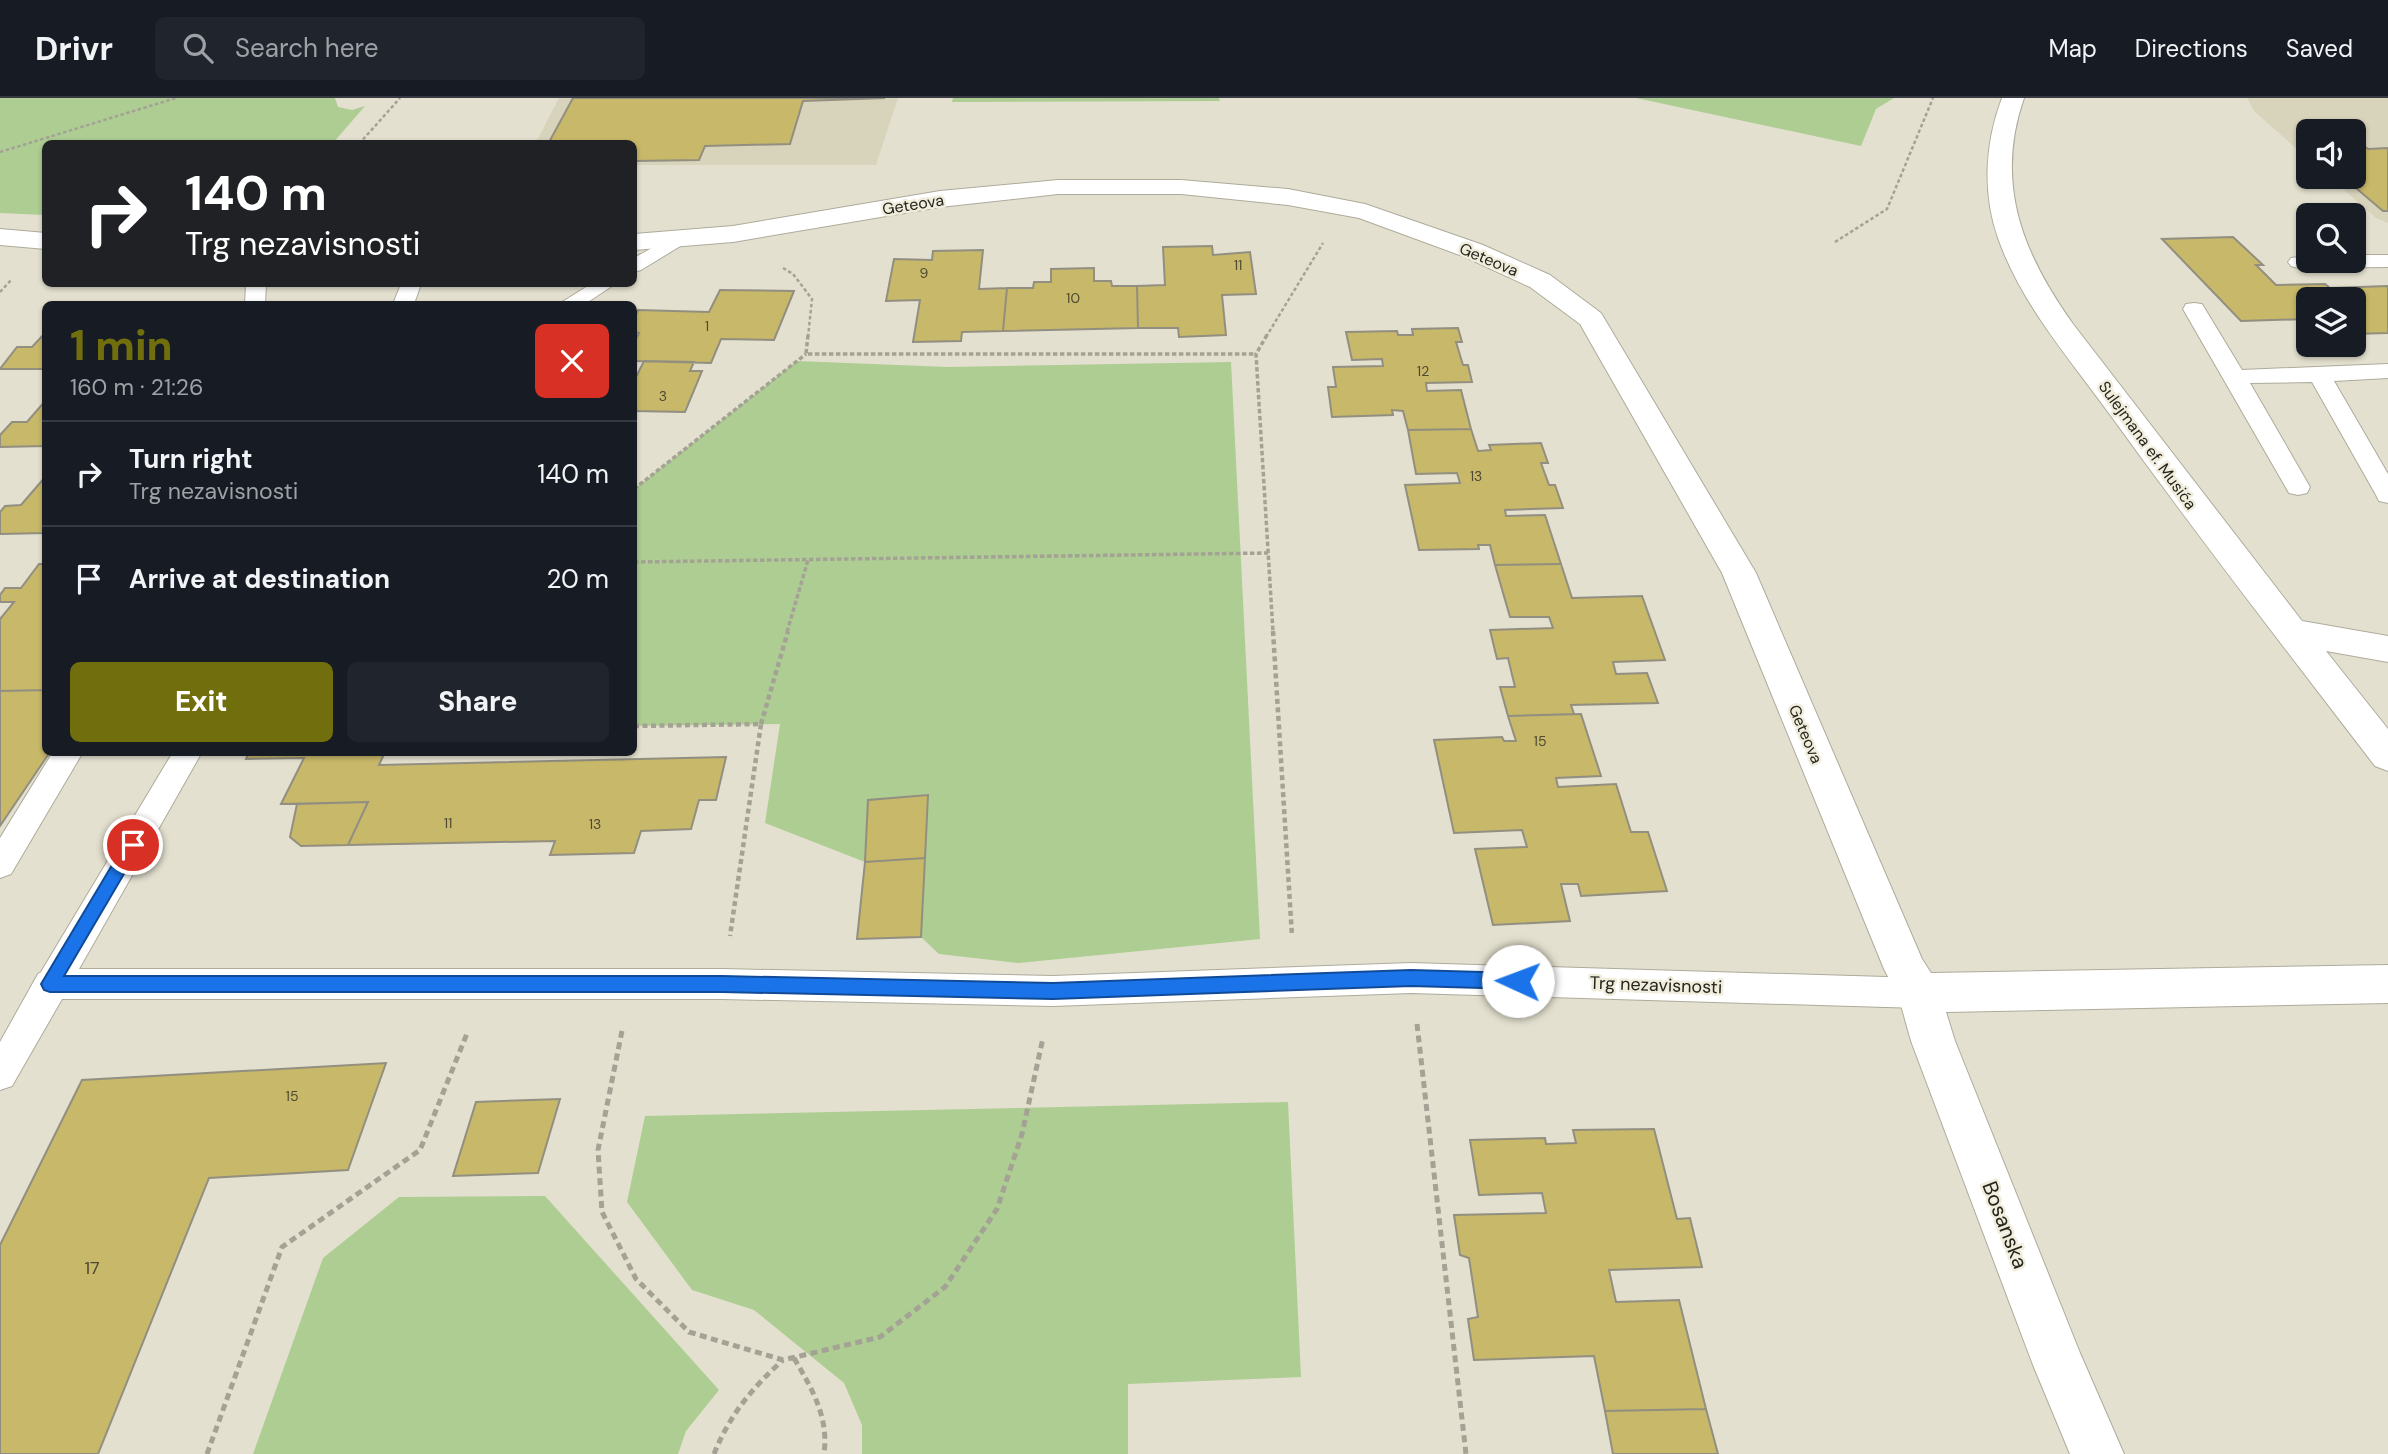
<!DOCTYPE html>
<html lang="en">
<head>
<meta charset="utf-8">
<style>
  body { margin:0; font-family:"DM Sans",sans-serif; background:#20242c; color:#f1f3f6; height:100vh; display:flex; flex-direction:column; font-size:26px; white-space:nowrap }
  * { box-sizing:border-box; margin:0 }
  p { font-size:23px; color:#9ea1a6 }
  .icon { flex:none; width:38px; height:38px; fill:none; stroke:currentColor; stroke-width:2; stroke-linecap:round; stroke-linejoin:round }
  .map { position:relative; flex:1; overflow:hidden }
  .panel { position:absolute; left:42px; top:203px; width:595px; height:455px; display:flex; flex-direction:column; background:#171b24; border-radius:10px; box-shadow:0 2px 5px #0004 }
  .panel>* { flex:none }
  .top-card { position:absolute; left:42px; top:42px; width:595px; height:147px; border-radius:10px; box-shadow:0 2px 5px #0004; background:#202124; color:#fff; overflow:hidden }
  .controls { position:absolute; left:2296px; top:21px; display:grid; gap:14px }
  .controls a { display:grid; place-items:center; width:70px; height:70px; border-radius:10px; background:#171b24; box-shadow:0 2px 5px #0004; font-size:35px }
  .pin { position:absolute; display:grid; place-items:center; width:60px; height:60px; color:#fff; margin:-30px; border:4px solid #fff; border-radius:50%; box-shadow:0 2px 7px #0007 }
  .me { position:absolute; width:77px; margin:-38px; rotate:272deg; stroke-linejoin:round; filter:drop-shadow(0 0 5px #0008) }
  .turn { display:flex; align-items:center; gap:24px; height:147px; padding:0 28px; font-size:32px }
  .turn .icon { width:91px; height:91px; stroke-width:2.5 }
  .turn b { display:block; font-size:49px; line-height:60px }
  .round { display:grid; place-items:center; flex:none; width:74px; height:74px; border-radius:10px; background:#20242c }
  .head { display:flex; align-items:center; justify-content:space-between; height:119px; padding:0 28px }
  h1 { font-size:42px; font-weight:800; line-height:52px; color:#716e0d }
  .primary-button { display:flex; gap:14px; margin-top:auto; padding:14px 28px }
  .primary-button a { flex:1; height:80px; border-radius:10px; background:#716e0d; color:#fff; font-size:28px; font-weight:800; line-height:80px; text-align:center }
  .primary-button a+a { background:#20242c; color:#f1f3f6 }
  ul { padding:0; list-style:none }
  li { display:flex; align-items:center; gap:21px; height:105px; padding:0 28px; border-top:2px solid #363941 }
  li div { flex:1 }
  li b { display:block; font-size:26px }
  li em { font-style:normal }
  header { display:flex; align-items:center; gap:42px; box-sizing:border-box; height:98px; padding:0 35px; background:#171b24; border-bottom:2px solid #363941 }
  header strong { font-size:33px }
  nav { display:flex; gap:38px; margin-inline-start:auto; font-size:24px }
  .search { width:490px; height:63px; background:#20242c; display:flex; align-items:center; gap:18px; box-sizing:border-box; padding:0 24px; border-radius:10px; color:#9ea1a6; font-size:26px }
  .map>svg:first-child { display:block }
  .built { fill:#d8d3bb }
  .green { fill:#adcd92 }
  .building { fill:#c8b869; stroke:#928f80; stroke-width:2 }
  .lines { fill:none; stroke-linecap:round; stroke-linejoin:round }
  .service-casing { stroke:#aeab9b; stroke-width:2 }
  .minor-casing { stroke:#aeab9b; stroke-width:2 }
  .path-far3 { stroke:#a4a294; stroke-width:2.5; stroke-dasharray:3.5 2.5; stroke-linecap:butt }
  .path-far2 { stroke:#a4a294; stroke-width:3.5; stroke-dasharray:4.5 2.5; stroke-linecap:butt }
  .path-far1 { stroke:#a4a294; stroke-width:4.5; stroke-dasharray:5 3.5; stroke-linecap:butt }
  .path { stroke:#a4a294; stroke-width:5; stroke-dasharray:7 4.5; stroke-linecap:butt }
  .service { fill:#fff; fill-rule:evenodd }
  .minor { fill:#fff; fill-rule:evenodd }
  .route { fill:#1a73e8; stroke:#114b97; stroke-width:2 }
  .labels { text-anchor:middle; stroke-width:5; stroke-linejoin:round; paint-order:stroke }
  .number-label { font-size:14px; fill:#4e4930 }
  .far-street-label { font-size:16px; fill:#25241d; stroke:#f0eddc }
  .street-label { font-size:18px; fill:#25241d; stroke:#f0eddc }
  .near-number-label { font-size:18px; fill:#4e4930 }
  .near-street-label { font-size:21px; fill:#25241d; stroke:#f0eddc }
</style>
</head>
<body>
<header>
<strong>Drivr</strong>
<div class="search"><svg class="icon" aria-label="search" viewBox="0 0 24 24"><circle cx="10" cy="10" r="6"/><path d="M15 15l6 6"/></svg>Search here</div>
<nav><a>Map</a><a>Directions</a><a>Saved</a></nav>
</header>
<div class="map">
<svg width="2388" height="1356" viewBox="0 0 2388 1356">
  <rect width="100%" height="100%" fill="#e3e0cf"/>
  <path class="built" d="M559 0H898L876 67H634V46H535Z
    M2247 0H2388V125L2376 120 2329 79H2354V33H2308V61L2254 13Z"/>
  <path class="green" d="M0 0H335L338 9 352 12 365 8 333 45 46 46 45 117 0 115Z
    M953 0H1219L1220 3 952 4Z
    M1636 0H1894L1876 11 1861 48Z
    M797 263 948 269 1231 264 1260 841 1019 865 939 856 921 839 928 697 868 703 865 764 765 725 780 626 634 628V391Z
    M1288 1004 1301 1279 1128 1286V1356H862V1327L844 1285 754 1212 692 1192 627 1104 645 1018Z
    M545 1098 719 1292 686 1333 678 1356H253L323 1160 399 1099Z"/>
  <path class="building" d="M573 0H885L803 3 790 46 705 48 699 62 634 63V46H548Z
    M2354 40 2368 51 2388 50V113H2383L2343 79H2354Z
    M2233 139 2263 167H2256L2276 187 2325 186 2330 190 2388 188V235L2354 236V201H2308V221L2241 223 2162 141Z
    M1212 148 1213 157 1250 154 1256 196 1222 197 1226 237 1179 239 1178 230H1138L1137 188 1165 187 1163 149Z
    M983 152 979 191 1007 190 1003 233 962 234 961 243 913 244 920 202 886 203 894 161 932 162 933 153Z
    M1094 170V183H1111L1112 188H1137L1138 230 1003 233 1007 190H1033L1034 184H1051V171Z
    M720 192 794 193 774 242 721 241 711 265 634 263V245L639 235 634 234V221L638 212 709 214Z
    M1458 230 1462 244H1456L1463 267H1468L1472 284 1426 285 1427 293 1461 292 1471 331 1408 332 1403 313 1392 312 1393 317 1332 319 1328 289H1336L1333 269 1383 268 1382 261 1352 262 1346 234 1397 233 1398 237H1413L1412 231Z
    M46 234V271H0L17 249H32Z
    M644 263 694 264 690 273H702L685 314 634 313V283Z
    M46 302V348L0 349V337L12 324H27Z
    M1471 331 1478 353 1491 352 1489 347 1541 345 1548 365H1541L1549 387H1555L1563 410 1505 412 1506 418 1545 417 1561 466 1495 467 1490 447H1478L1479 451 1419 452 1405 387 1460 385 1457 375 1416 376 1408 332Z
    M46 378V435L0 436V414L5 408 21 407Z
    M39 466H46V592L0 593V521L14 504H0V497L5 490H21Z
    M1561 466 1572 500 1642 498 1665 562 1613 564 1616 576 1647 575 1658 605 1571 607 1574 616 1508 618 1500 589H1515L1508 560 1497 561 1490 532 1553 530 1549 519H1510L1495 467Z
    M46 592V654H50L0 728V593Z
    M1581 616 1601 678 1556 680 1558 689 1616 686 1631 734H1648L1667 793 1581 798 1578 786H1561L1570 823 1493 827 1475 751 1527 749 1522 732 1454 735 1434 642 1502 639 1504 643H1516L1508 618Z
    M249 654H385L379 667 726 659 716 702H699L691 731 641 733 634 755 550 757 555 743 348 747 368 704 281 706 304 660 246 661Z
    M928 697 925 760 865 764 868 702Z
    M368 704 348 747 301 748 290 739 297 706Z
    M925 760 921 839 857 841 865 764Z
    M386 965 348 1072 209 1080 98 1356H0V1147L82 982Z
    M560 1001 538 1075 453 1078 476 1004Z
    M1654 1031 1677 1121 1690 1120 1702 1169 1609 1172 1616 1204 1679 1202 1706 1311 1605 1313 1594 1258 1474 1262 1468 1221 1478 1219 1469 1160 1460 1157 1454 1117 1546 1115 1542 1095 1479 1097 1470 1042 1545 1040 1546 1046 1576 1045 1573 1032Z
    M1706 1311 1718 1356H1613L1605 1313Z"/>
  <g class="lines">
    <g class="service-casing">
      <path id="service" d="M675 137 682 139 685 143 682 147 641 172 634 174V160Z
        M2354 157H2388V169L2298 170 2291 168 2288 164 2291 160 2308 158V163H2354Z
        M246 186H266L265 206H245Z
        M401 186H421L414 206H393Z
        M591 186H615L585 206H559Z
        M2194 205 2202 206 2242 272 2388 266V280L2334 283 2388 376V405L2379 403 2376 397 2312 284 2250 285 2310 389 2307 395 2298 397 2289 395 2183 211 2186 206Z
        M53 654H83L11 776 0 780V740Z
        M173 654H202L79 871H722L1053 878 1411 865 1919 880 1931 884 1936 895 1931 906 1919 910 1411 895 1053 908 722 901H62L12 988 0 992V944L38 876 41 874Z"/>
    </g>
    <g class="minor-casing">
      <path id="minor" d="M2002 0H2024C1994 86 2023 156 2073 226L2302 523 2388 538V564L2326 553 2388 631V673L2375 668C2286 552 2196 436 2111 318 2070 261 2021 206 1998 140 1982 94 1985 45 2002 0Z
        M1058 82H1181L1288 91 1365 106 1483 147 1550 177 1601 215 1756 475 1922 861 1931 875 2388 867V905L1946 914 1955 943 2080 1255 2124 1356H2070L2033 1267 1911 943 1899 900 1884 871 1722 475 1580 226 1530 189 1465 159 1359 120 1288 107 1181 96H1058L940 109 733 144 634 152V136L733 128 940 93Z
        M0 131 46 135V151L0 147Z"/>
    </g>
    <path class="path-far3" d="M359 46 400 0
      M0 54 176 0
      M1835 144 1887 111 1933 0
      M783 170 793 176 812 201 808 239
      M0 194 12 181
      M1266 239 1323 145"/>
    <path class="path-far2" d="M808 237 806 256H1256
      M1267 237 1256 256 1273 534
      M634 391 806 256
      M634 464 1268 455
      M787 534 808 462"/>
    <path class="path-far1" d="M1273 533 1292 838
      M761 626 788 533
      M634 628 761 626 730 838"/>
    <path class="path" d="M1417 926 1466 1356
      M622 933 598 1052 602 1114 636 1181 689 1234 783 1262 880 1239 945 1189 997 1111 1022 1036 1043 940
      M794 1260C812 1291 829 1319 824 1356
      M207 1356 282 1149 420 1052 468 933
      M714 1356C729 1318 752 1290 782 1263"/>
    <use href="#service" class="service"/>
    <use href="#minor" class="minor"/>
  </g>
  <path class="route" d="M133 740 139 742 141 747 64 878H722L1053 885 1411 872 1518 875 1524 878 1527 883 1524 889 1518 891 1411 888 1053 901 722 894H50L44 892 41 886 44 881 127 742Z"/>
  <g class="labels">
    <g class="number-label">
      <text x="1238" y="172">11</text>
      <text x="924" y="180">9</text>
      <text x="1073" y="205">10</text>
      <text x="707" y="233">1</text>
      <text x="1423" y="278">12</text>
      <text x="663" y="303">3</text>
      <text x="1476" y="383">13</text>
      <text x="1540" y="648">15</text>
      <text x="448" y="730">11</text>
      <text x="595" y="731">13</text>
      <text x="292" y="1003">15</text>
    </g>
    <g class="far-street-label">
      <text transform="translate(913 106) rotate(-9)" y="6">Geteova</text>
      <text transform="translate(1489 161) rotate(23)" y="6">Geteova</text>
      <text transform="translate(2148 347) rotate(54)" y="6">Sulejmana ef. Musića</text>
      <text transform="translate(1806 636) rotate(67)" y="6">Geteova</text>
    </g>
    <g class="street-label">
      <text transform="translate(1656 887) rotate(2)" y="6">Trg nezavisnosti</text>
    </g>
    <g class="near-number-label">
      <text x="92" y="1176">17</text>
    </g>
    <g class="near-street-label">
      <text transform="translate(2005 1127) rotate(69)" y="7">Bosanska</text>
    </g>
  </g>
</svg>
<div class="controls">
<a><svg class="icon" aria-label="sound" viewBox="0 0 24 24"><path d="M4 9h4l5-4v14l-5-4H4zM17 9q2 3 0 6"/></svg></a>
<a><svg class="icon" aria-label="search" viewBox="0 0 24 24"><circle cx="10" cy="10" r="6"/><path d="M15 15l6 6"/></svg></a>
<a><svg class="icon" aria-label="layers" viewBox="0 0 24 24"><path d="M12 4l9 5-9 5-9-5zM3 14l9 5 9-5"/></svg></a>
</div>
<div class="pin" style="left:133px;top:747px;background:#d93025"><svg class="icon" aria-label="arrive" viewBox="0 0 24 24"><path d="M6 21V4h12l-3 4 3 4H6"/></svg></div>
<svg class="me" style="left:1518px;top:883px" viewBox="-20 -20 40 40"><circle r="19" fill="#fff"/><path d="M0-13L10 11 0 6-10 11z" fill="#1a73e8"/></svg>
<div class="top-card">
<div class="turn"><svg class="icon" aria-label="right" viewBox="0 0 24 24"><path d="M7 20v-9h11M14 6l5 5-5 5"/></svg><div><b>140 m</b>Trg nezavisnosti</div></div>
</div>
<section class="panel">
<div class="head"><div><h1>1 min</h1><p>160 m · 21:26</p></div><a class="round" style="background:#d93025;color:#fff"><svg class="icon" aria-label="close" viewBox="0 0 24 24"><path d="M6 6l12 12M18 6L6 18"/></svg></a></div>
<ul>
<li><svg class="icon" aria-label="right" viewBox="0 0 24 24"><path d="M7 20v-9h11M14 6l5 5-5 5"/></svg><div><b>Turn right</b><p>Trg nezavisnosti</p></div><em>140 m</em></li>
<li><svg class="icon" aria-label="arrive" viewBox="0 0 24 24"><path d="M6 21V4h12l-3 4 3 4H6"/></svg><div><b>Arrive at destination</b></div><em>20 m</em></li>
</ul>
<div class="primary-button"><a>Exit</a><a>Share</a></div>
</section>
</div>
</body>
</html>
